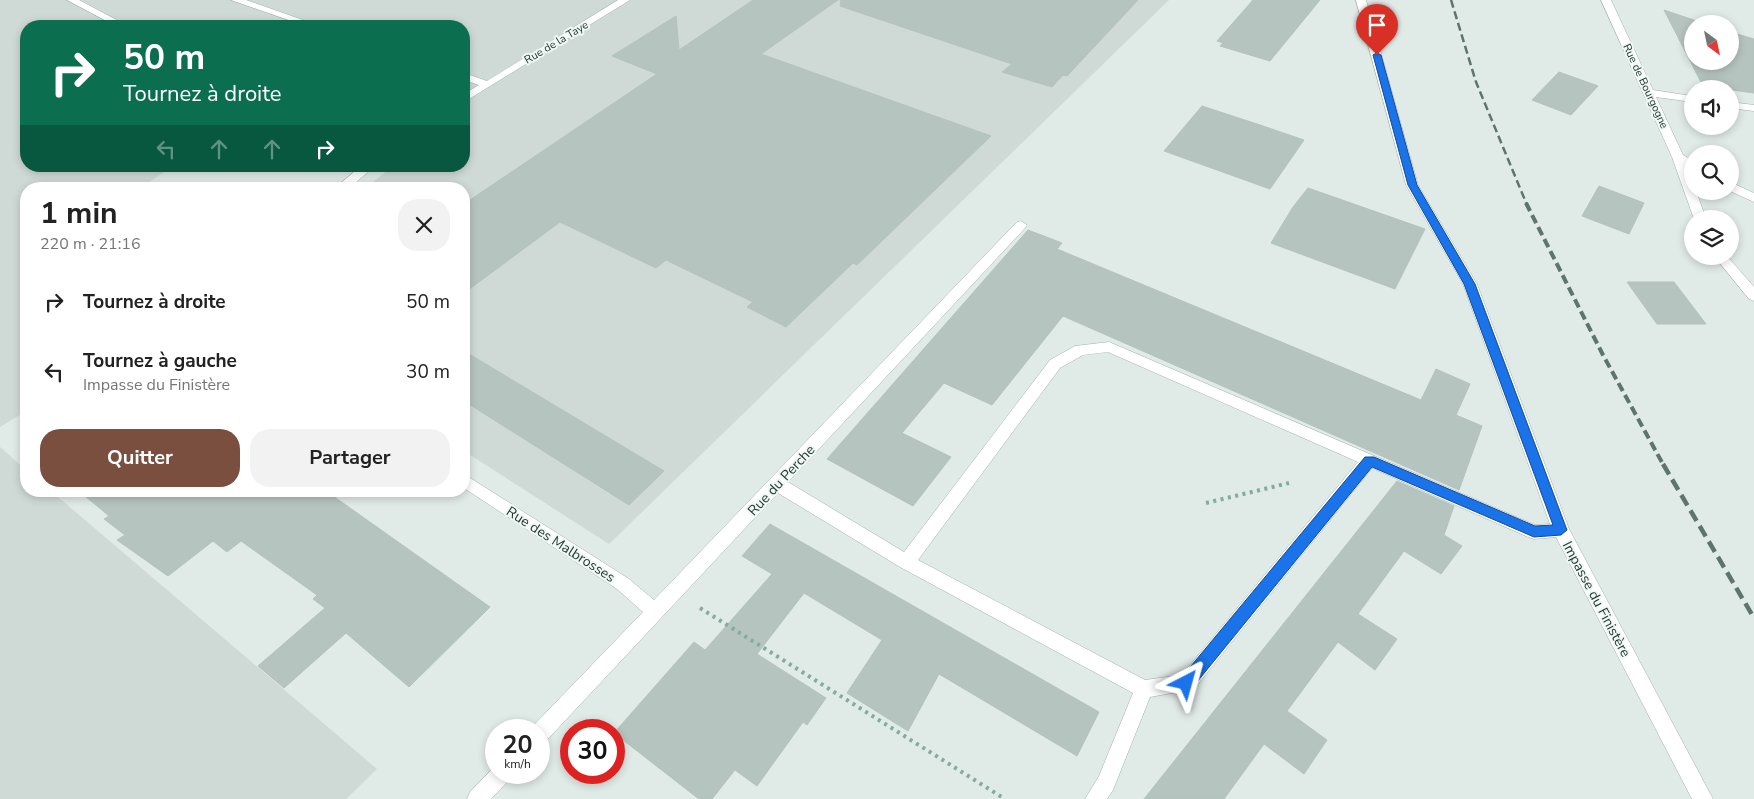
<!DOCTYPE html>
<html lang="fr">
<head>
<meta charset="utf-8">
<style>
  body { margin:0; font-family:"Nunito Sans",sans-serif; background:#f2f2f2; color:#222; height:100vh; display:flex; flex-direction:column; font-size:19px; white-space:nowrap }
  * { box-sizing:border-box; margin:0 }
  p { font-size:16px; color:#767676 }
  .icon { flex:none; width:28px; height:28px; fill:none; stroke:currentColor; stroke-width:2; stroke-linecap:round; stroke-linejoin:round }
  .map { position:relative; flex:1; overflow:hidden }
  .drawer { position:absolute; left:20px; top:182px; width:450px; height:315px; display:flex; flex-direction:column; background:#fff; border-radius:20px; box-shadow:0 2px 8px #0003 }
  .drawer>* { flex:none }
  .guide { position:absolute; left:20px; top:20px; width:450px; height:152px; border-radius:20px; box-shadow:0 2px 8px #0003; background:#0b6e4f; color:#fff; overflow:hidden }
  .needle { width:32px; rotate:147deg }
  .fabs { position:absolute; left:1684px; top:15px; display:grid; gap:10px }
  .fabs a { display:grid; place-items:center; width:55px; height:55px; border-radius:50%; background:#fff; box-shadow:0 2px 8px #0003; font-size:25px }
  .speed { position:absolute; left:485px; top:719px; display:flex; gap:10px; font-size:25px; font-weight:700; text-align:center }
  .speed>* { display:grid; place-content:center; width:65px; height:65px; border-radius:50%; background:#fff; box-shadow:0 2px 8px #0003; line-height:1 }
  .speed small { font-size:12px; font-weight:400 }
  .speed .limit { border:8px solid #d22; background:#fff; color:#111 }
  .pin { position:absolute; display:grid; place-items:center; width:42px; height:42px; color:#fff; margin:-51px -21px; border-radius:50% 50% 50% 0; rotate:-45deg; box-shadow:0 0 5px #0007 }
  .pin .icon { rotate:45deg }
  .me { position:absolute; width:55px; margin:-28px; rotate:39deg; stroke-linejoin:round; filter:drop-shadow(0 0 4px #0008) }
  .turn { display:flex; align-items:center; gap:18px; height:105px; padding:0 20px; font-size:22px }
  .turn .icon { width:65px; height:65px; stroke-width:2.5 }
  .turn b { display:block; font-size:35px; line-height:42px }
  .lanes { display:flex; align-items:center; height:48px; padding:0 20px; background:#0003; justify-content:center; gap:25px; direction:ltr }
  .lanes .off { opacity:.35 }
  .round { display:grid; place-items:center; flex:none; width:52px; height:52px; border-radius:20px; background:#f2f2f2 }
  .summary { display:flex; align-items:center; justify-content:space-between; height:85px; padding:0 20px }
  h1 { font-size:30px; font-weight:700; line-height:38px }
  .primary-button { display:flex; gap:10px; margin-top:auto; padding:10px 20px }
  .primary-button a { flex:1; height:58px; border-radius:20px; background:#7a4f3f; color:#fff; font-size:20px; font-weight:700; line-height:58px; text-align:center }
  .primary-button a+a { background:#f2f2f2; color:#222 }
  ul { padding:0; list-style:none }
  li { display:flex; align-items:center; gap:15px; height:70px; padding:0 20px }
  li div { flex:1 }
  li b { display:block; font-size:19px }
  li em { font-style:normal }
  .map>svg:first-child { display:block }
  .built { fill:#cfd9d5 }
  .building { fill:#b6c4bf; stroke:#b3c3bd }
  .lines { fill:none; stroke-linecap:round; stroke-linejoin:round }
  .minor-casing { stroke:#a3b1ad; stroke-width:1 }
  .path { stroke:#83ab9f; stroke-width:4; stroke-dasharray:3 4.5; stroke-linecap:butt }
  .minor { fill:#fff; fill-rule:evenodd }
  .rail-far2 { stroke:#5d746f; stroke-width:2.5; stroke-dasharray:8 4; stroke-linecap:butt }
  .rail-far1 { stroke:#5d746f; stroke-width:4; stroke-dasharray:9 4.5; stroke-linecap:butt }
  .rail { stroke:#5d746f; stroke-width:4.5; stroke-dasharray:12 6; stroke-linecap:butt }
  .route { fill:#1a73e8; stroke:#114b97 }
  .labels { text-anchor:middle; stroke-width:4; stroke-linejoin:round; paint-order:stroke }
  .far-street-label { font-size:11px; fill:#223933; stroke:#f0f7f4 }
  .street-label { font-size:14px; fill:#223933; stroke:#f0f7f4 }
</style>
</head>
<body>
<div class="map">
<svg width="1754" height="799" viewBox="0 0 1754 799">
  <rect width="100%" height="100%" fill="#e0eae6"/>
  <path class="built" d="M0 0H1169L609 544 464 451V189H364L393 166H464V26H26V166H173L139 189H26V411L0 427Z
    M0 447 26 470V491H51L377 769 346 799H0Z"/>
  <path class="building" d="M753 0H838L761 54 991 136 857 265 853 263 786 327 747 307 753 302 666 260 656 268 560 222 464 293V204L657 74 612 56 676 16 679 50Z
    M841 0H1138L1067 76 1063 75 1052 87 1002 72 1012 64 840 6Z
    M1253 0H1320L1270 61 1220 46 1223 43 1217 41Z
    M1664 10 1706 24H1692V61H1730V32L1754 39V93L1703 86Z
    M1559 72 1598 86 1571 115 1532 100Z
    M1202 106 1260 125 1304 140 1270 189 1164 151Z
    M1599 186 1644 203 1629 234 1582 216Z
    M1308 188 1425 229 1395 289 1271 243 1293 207Z
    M1028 230 1062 243 1057 249 1421 400 1436 369 1470 384 1456 415 1482 426 1459 490 1063 316 992 405 944 383 902 433 951 457 913 506 827 459Z
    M1627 282H1674L1706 324H1657Z
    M464 351 664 471 629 505 464 401Z
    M1397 481 1454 506 1444 535 1462 546 1441 574 1404 551 1358 614 1397 639 1375 670 1338 642 1287 711 1327 740 1304 774 1264 744 1224 799H1144Z
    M79 491H326L490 607 409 687 346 633 284 688 258 666 325 608 313 599 317 595 241 541 227 552 213 541 168 576 117 540 125 535 104 519 109 516Z
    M770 524 1099 712 1077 756 939 674 908 731 847 693 882 640 804 593 757 654 826 698 807 725 803 722 757 786 735 770 712 799H699L686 789 614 733 694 642 705 650 772 574 742 556Z"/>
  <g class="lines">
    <g class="minor-casing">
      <path id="minor" d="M67 0H79L128 26H116Z
        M231 0H246L320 26H306Z
        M618 0H630L464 102V94L479 85 464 80V73L487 81Z
        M1356 0H1366L1418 185 1477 284 1569 529 1713 799H1692L1556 537 1534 539 1528 537 1372 468 1194 689 1150 697 1113 790 1107 799H1085L1099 776 1133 693 900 567 778 493 546 741 539 743V730H531L532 727 643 612 617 589 464 488V474L629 579 654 600 1017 222 1021 221 1027 225 1025 228 788 482 904 552 1050 360 1075 346 1109 342 1535 525 1550 524 1463 284 1406 185ZM1108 352 1358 462 1182 675 1145 680 918 560 1060 368 1083 355Z
        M1601 0H1611L1653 90 1692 96V102L1656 97 1683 155 1692 160V168L1688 167 1692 181V191H1696L1706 219H1694L1672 157Z
        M1730 102 1754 105V111L1730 108Z
        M361 166H375L348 189H334Z
        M1730 182 1754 193V202L1730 191Z
        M1714 256H1727L1754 287V301L1749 299Z
        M496 765V772H513L510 779 491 799H467L470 792Z"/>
    </g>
    <path class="path" d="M1206 503 1289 483
      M700 608 1005 799"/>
    <use href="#minor" class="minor"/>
    <path class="rail-far2" d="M1451 0 1476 82 1527 205"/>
    <path class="rail-far1" d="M1526 203 1603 355 1664 466"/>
    <path class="rail" d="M1663 464 1754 618"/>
  </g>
  <path class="route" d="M1377 53 1381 55 1417 185 1475 284 1567 530 1561 535 1534 537 1372 467 1192 688 1186 690 1181 688 1179 683 1181 678 1365 457H1374L1535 526 1553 525 1464 284 1408 185 1373 55Z"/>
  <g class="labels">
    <g class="far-street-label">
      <text transform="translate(556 42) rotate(-31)" y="4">Rue de la Taye</text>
      <text transform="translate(1646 86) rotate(65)" y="4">Rue de Bourgogne</text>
    </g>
    <g class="street-label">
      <text transform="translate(781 480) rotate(-47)" y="5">Rue du Perche</text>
      <text transform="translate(561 544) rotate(33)" y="5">Rue des Malbrosses</text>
      <text transform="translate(1597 599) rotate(62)" y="5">Impasse du Finistère</text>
    </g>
  </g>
</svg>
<div class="fabs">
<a><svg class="needle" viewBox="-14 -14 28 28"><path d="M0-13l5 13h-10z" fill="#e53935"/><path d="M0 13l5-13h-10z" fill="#767676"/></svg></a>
<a><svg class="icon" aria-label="sound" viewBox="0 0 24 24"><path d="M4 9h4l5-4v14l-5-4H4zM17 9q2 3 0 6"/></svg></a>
<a><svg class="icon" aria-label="search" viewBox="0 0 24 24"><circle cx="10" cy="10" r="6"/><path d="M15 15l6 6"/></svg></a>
<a><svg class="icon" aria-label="layers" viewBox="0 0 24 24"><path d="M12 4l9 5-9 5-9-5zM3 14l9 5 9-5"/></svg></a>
</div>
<div class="speed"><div>20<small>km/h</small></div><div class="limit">30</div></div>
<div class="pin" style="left:1377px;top:55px;background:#d93025"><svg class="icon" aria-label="arrive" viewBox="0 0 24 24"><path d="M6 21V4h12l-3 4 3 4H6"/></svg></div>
<svg class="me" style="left:1186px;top:683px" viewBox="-20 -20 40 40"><path d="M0-17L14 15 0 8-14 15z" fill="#1a73e8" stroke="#fff" stroke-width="4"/></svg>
<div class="guide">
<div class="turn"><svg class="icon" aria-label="right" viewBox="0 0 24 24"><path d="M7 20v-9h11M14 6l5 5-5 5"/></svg><div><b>50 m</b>Tournez à droite</div></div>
<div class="lanes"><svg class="icon off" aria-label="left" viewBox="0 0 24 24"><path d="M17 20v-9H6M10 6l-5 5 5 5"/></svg><svg class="icon off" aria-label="ahead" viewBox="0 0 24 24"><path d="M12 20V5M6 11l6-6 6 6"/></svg><svg class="icon off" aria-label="ahead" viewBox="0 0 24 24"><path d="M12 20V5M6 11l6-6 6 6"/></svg><svg class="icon" aria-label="right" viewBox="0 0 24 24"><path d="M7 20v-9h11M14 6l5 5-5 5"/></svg></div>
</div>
<section class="drawer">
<div class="summary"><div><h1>1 min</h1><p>220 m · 21:16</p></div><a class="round"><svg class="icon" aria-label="close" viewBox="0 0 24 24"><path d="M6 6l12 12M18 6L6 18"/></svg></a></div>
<ul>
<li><svg class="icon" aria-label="right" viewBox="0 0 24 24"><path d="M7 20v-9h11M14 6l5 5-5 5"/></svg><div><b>Tournez à droite</b></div><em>50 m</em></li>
<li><svg class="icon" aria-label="left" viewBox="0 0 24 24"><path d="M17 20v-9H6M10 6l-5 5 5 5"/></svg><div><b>Tournez à gauche</b><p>Impasse du Finistère</p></div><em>30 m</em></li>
</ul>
<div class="primary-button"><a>Quitter</a><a>Partager</a></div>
</section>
</div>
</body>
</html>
